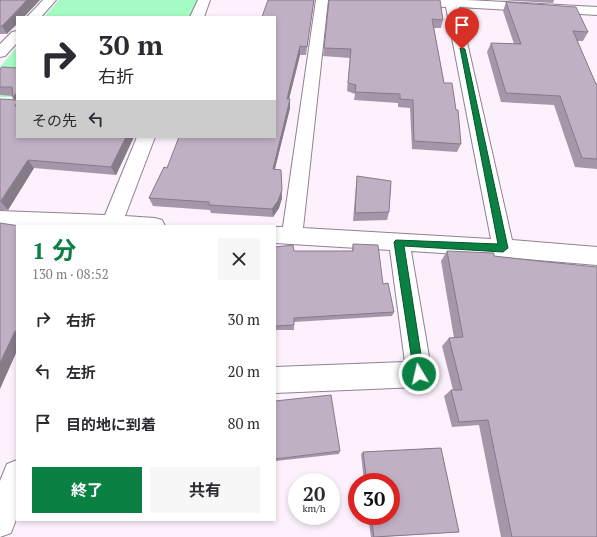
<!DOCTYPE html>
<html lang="ja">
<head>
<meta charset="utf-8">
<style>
  body { margin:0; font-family:"PT Serif","Noto Sans JP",serif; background:#f7f7f7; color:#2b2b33; height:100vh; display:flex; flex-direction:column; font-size:15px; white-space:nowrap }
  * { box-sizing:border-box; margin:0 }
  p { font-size:13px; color:#7c7c81 }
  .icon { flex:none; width:22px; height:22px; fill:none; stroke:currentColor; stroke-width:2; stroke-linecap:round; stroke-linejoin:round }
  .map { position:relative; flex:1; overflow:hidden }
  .panel { position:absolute; left:16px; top:225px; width:260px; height:296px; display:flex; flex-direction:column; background:#fff; border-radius:0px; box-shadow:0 2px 6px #0003 }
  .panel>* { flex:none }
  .guide { position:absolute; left:16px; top:16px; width:260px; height:122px; border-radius:0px; box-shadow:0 2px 6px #0003; background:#fff; color:#2b2b33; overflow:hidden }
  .speed { position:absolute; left:288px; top:473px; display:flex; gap:8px; font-size:20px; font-weight:700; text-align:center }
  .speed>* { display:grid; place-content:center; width:52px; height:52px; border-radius:50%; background:#fff; box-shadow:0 2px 6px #0003; line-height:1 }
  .speed small { font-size:10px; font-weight:400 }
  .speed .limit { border:6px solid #d22; background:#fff; color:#111 }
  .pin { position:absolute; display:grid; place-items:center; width:34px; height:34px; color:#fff; margin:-41px -17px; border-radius:50% 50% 50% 0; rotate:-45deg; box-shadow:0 0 4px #0007 }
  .pin .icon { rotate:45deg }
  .me { position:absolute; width:44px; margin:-22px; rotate:351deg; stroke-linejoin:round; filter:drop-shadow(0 0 3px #0008) }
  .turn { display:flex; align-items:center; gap:14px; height:84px; padding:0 16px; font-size:18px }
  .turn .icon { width:52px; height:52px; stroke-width:2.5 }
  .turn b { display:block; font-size:28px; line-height:34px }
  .then { display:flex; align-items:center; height:38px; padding:0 16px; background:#0003; gap:8px; font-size:15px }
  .round { display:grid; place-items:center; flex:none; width:42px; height:42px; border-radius:0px; background:#f7f7f7 }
  .summary { display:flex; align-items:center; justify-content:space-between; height:68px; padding:0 16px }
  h1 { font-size:24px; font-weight:700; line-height:30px; color:#0b8043 }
  .cta { display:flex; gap:8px; margin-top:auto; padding:8px 16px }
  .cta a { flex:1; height:46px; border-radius:0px; background:#0b8043; color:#fff; font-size:16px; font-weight:700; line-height:46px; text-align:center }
  .cta a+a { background:#f7f7f7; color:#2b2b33 }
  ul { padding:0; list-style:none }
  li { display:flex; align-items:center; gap:12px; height:52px; padding:0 16px }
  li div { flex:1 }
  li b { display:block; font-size:15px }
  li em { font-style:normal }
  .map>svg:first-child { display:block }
  .green { fill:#a4fcc4 }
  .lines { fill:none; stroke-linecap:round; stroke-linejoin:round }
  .minor-casing { stroke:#918092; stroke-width:2 }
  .minor { fill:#fff; fill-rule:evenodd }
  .wall { fill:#a597a9 }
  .shaded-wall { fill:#867b89 }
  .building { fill:#c0b0c4; stroke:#867b89 }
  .route { fill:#0b8043; stroke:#07532c }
</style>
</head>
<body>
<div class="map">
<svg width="597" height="537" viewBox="0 0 597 537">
  <rect width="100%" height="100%" fill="#fcf1fd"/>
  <path class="green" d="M59 0H198L190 17H44Z
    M17 47V97H0V67Z"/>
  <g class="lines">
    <g class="minor-casing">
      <path id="minor" d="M43 0H56L41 17H27Z
        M198 0H210L204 17H190Z
        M316 0H328L303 228 491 239 446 7 394 4 389 3 388 0H467L597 7V15L459 7 512 240 597 247V265L503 257 411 251 432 374 428 383 419 387 275 393V367L405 362 390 250 275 243V227H283Z
        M17 31V43L5 56 0 57V44L12 32Z
        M137 137H155L125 216 155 218 162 220 165 226 0 227V211L105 215Z
        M17 460V517L11 533 0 537V481L7 464Z"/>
    </g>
    <use href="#minor" class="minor"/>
  </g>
  <path class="wall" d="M0 0 7 34H0Z
    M268 0H314L306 55H300L289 99H290V108L275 169 282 198 279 208 273 217 211 213 210 210 153 206 149 198 167 168 275 137Z
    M329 0 443 20 441 28H434L444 83 461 144 457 152 412 149 410 108 398 107V103L354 100 355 94 347 91 350 58 323 56Z
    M499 0H554L553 3Z
    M506 2 588 32 583 41H577L596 84H597V169L575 167 554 105 501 102 487 52 491 43 514 44 503 11Z
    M17 68V137H134L116 175 34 168 8 210H0V99L14 100 13 96 0 95V69Z
    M357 176 389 212 387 220 353 221 356 185Z
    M353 244 383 284 394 312 392 316 294 322V330H275V247L294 251H352Z
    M447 251 597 537H501L479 425 452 427 444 396 451 390H453L442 346 449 338H454L441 261Z
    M441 448 459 532 379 537H371L368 516H391V482H364L361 454 363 452Z
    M340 451 339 454 276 461 275 459Z"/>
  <path class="shaded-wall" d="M27 0H40L24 17H17V24L7 34 2 26Z
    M300 46V55L287 107V99Z
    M17 92V109L15 106 17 104 13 98Z
    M290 99V108L273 176V169Z
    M126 137H134L116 175 111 167Z
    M28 160 34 168 8 210 1 202Z
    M281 170 282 198 279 208 273 217 272 209Z
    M15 331 17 332V351L0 389V363Z"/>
  <path class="building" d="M0 0H27L2 26H0Z
    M268 0H314L307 47 300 46 287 99H290L273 169 281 170 282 190 278 201 272 209 209 205V202L149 198 164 167 167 168 179 137H275V17H262Z
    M329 0H440L443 20 432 19 444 83H452L456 110H458L461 144 414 141 413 100 400 99V94L355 92 356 85 348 83 351 49 324 48Z
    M506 2 576 7 588 32 573 31 596 84H597V159L582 158 560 96 506 93 491 43 521 44Z
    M2 67 17 68V92L13 98 12 87H0V69Z
    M0 99 17 100V103L15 106H17V137H126L111 167 28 160 0 202Z
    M357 176 391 181 389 212 355 213Z
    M0 223 20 226H17V331H15L0 363Z
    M353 244 378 245 383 284 388 283 394 312 294 318V325L275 326V247L293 245 294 251H353Z
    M447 251 494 253V256L538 261 597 267V537H512L488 420 459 422 451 390H462L449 338 463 337Z
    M331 395 340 451 275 459V401Z
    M441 448 459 532 374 537 371 516H391V482H367L363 452Z"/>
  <path class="route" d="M460 48 465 49 508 248 503 252 404 246 424 374 423 377 419 379 415 377 414 374 394 242 396 240 498 244Z"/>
</svg>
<div class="speed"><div>20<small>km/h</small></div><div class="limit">30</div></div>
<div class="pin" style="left:462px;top:49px;background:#d93025"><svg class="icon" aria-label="arrive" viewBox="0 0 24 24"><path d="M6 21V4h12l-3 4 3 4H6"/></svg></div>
<svg class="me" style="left:419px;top:374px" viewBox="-20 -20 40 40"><circle r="17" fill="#0b8043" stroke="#fff" stroke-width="3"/><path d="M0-11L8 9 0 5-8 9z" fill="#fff"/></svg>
<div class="guide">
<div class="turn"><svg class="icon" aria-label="right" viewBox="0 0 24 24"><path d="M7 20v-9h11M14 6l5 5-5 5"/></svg><div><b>30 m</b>右折</div></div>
<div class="then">その先<svg class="icon" aria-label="left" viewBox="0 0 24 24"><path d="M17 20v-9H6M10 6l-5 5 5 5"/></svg></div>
</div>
<section class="panel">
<div class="summary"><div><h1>1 分</h1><p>130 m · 08:52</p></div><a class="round"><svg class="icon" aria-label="close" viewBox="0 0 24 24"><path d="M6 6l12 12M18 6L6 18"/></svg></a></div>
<ul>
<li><svg class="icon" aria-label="right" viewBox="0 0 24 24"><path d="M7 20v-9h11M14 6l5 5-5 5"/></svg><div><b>右折</b></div><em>30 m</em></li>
<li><svg class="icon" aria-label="left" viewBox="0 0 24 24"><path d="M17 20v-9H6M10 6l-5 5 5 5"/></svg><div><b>左折</b></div><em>20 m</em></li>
<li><svg class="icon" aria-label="arrive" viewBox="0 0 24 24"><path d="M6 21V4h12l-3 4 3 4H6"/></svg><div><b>目的地に到着</b></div><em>80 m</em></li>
</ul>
<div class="cta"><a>終了</a><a>共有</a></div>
</section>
</div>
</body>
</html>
